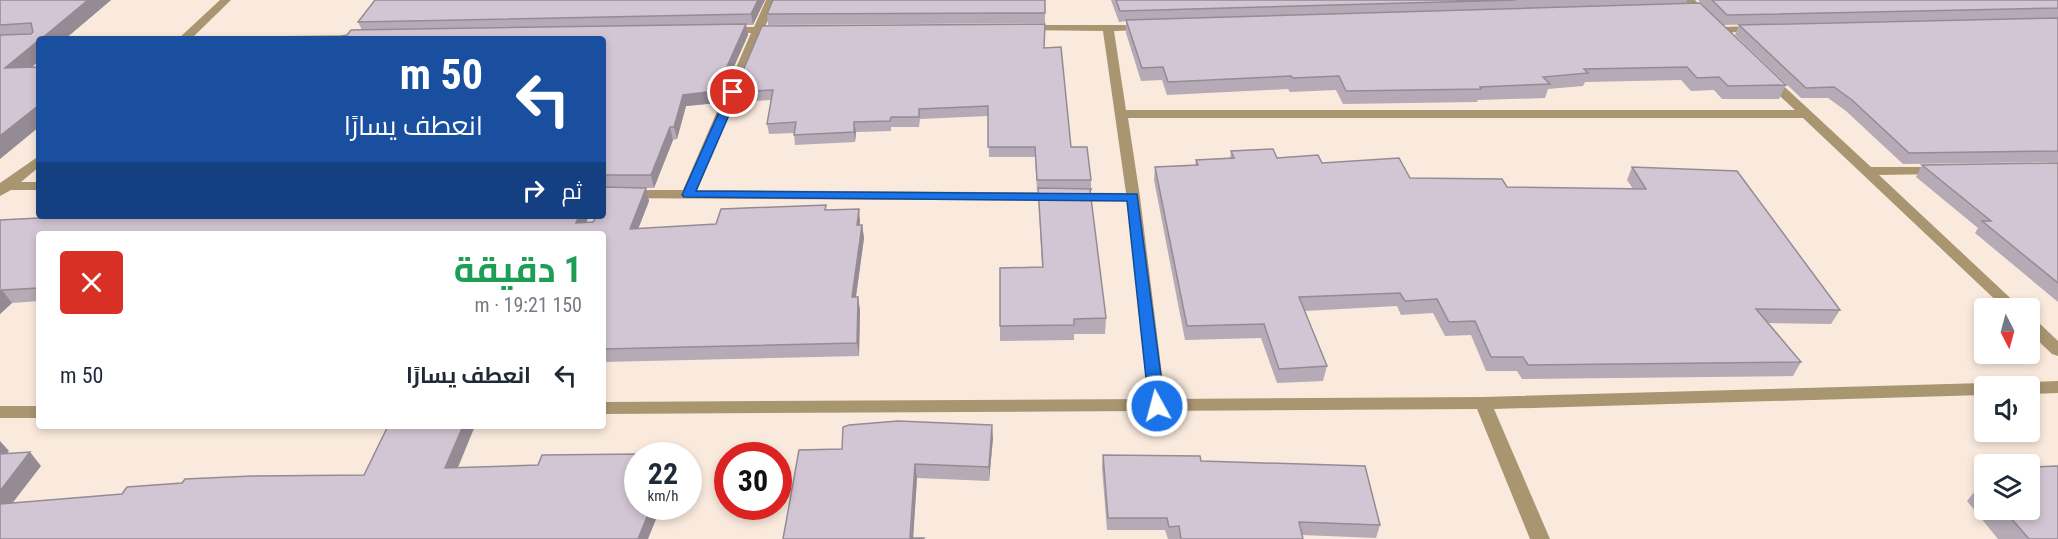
<!DOCTYPE html>
<html lang="ar">
<head>
<meta charset="utf-8">
<style>
  body { margin:0; font-family:"Roboto Condensed",Cairo,sans-serif; background:#f2f2f3; color:#1f2937; direction:rtl; height:100vh; display:flex; flex-direction:column; font-size:22px; white-space:nowrap }
  * { box-sizing:border-box; margin:0 }
  p { font-size:20px; color:#747a83 }
  .icon { flex:none; width:33px; height:33px; fill:none; stroke:currentColor; stroke-width:2; stroke-linecap:round; stroke-linejoin:round }
  .map { position:relative; flex:1; overflow:hidden; direction:ltr }
  .panel { position:absolute; left:36px; top:231px; width:570px; height:198px; display:flex; flex-direction:column; background:#fff; border-radius:6px; box-shadow:0 3px 9px #0003; direction:rtl }
  .panel>* { flex:none }
  .hud { position:absolute; left:36px; top:36px; width:570px; height:183px; border-radius:6px; box-shadow:0 3px 9px #0003; direction:rtl; background:#1a4fa0; color:#fff; overflow:hidden }
  .needle { width:39px; rotate:174deg }
  .buttons { position:absolute; left:1974px; top:298px; display:grid; gap:12px }
  .buttons a { display:grid; place-items:center; width:66px; height:66px; border-radius:6px; background:#fff; box-shadow:0 3px 9px #0003; font-size:30px }
  .speed { position:absolute; left:624px; top:442px; display:flex; gap:12px; font-size:30px; font-weight:700; text-align:center }
  .speed>* { display:grid; place-content:center; width:78px; height:78px; border-radius:50%; background:#fff; box-shadow:0 3px 9px #0003; line-height:1 }
  .speed small { font-size:15px; font-weight:400 }
  .speed .limit { border:9px solid #d22; background:#fff; color:#111 }
  .pin { position:absolute; display:grid; place-items:center; width:51px; height:51px; color:#fff; margin:-26px; border:3px solid #fff; border-radius:50%; box-shadow:0 2px 6px #0007 }
  .me { position:absolute; width:66px; margin:-33px; rotate:353deg; stroke-linejoin:round; filter:drop-shadow(0 0 4px #0008) }
  .turn { display:flex; align-items:center; gap:21px; height:126px; padding:0 24px; font-size:27px }
  .turn .icon { width:78px; height:78px; stroke-width:2.5 }
  .turn b { display:block; font-size:42px; line-height:51px }
  .then { display:flex; align-items:center; height:57px; padding:0 24px; background:#0003; gap:12px; font-size:22px }
  .round { display:grid; place-items:center; flex:none; width:63px; height:63px; border-radius:6px; background:#f2f2f3 }
  .summary { display:flex; align-items:center; justify-content:space-between; height:102px; padding:0 24px }
  h1 { font-size:36px; font-weight:700; line-height:45px; color:#1e9e55 }
  ul { padding:0; list-style:none }
  li { display:flex; align-items:center; gap:18px; height:84px; padding:0 24px }
  li div { flex:1 }
  li b { display:block; font-size:22px }
  li em { font-style:normal }
  .map>svg:first-child { display:block }
  .lines { fill:none; stroke-linecap:round; stroke-linejoin:round }
  .minor { fill:#aa9571; fill-rule:evenodd }
  .wall { fill:#b5aab6 }
  .shaded-wall { fill:#948b94 }
  .building { fill:#d3c6d4; stroke:#948b94; stroke-width:1.5 }
  .route { fill:#1a73e8; stroke:#114b97; stroke-width:1.5 }
</style>
</head>
<body>
<div class="map">
<svg width="2058" height="539" viewBox="0 0 2058 539">
  <rect width="100%" height="100%" fill="#faeadd"/>
  <g class="lines">
    <path class="minor" d="M220 0H231L191 39H178Z
      M766 0H776L765 27H781L787 30 781 33H762L697 190 1126 193 1103 31 1020 30V26L1024 25H1148L1150 27 1144 30 1114 31 1126 110H1795L1765 82V76H1773L1871 167H1945L1947 170 1940 174 1879 175 2022 309H2005L1803 118H1128L1140 197 1165 399 1483 397 1984 383 1991 387H1984V395L1494 409 1550 539H1530L1477 409 603 414V402L1148 399 1127 201 603 198V190H683L751 33H727L721 30 727 27H754Z
      M1684 0H1695L1712 18 1711 20H1703Z
      M1756 26 1760 27V31L1720 33 1714 30 1720 27Z
      M358 35 362 36 363 39H277L283 36Z
      M39 156V167L21 182H39V190H11L0 196V183Z
      M2030 319 2036 320 2058 341V356L2052 354 2030 333Z
      M2058 381V393L2030 394V387H2022L2030 382Z
      M0 406H39V418H0Z"/>
  </g>
  <path class="wall" d="M0 0H111L65 39H39V61L32 67 0 159Z
    M765 0 753 25H746L748 35 718 103 686 106 677 139 673 140 654 188H634H646L649 201 638 229 716 224 826 205V210L860 221V225H862L864 238 856 297 860 310 859 356 603 362V234H39V301L12 303 0 314V220L77 216H589L586 223 593 222 603 216V39L347 35 362 30 358 22Z
    M1045 0V23L768 25 767 14Z
    M1111 0H1687L1686 3 1786 85 1779 99H1722L1714 90 1691 91 1681 80 1585 82 1583 86 1548 89 1545 98 1478 100 1477 102 1343 104 1336 90 1290 92 1288 89 1167 95 1162 80 1141 81 1126 33V21L1119 22Z
    M1698 0H2058V18L1723 25Z
    M2058 18V162L1903 164 1846 111 1828 98H1801L1735 35 1739 25Z
    M1044 48 1071 147 1091 180V203L1106 318 1105 334H1074V340L1000 341V268L1042 267 1038 190H1037L1035 157H989L988 116 920 119 919 127H891V131L856 132 855 142 795 145 794 133 769 134 767 124 771 100 736 102 734 92Z
    M1231 151 1322 163 1410 178 1507 187 1633 189 1627 180 1632 167 1840 310 1831 324 1768 323 1801 362 1793 376 1522 379 1517 371H1486L1471 335 1445 336 1433 313 1401 315 1397 306 1304 311 1327 366 1323 381 1277 383 1261 338 1185 340 1154 180 1155 167 1195 165 1196 160 1230 159Z
    M2058 163V302L1975 233 1978 228 1916 177 1922 165Z
    M993 438 989 481 917 478 913 538 783 539 842 449Z
    M1103 455 1201 461 1380 525 1376 538 1302 535 1303 539H1168L1165 530H1107L1102 468Z
    M1981 483H1984V510H2030L2058 539H1998L1967 501Z"/>
  <path class="shaded-wall" d="M88 0H111L65 39H41Z
    M758 0H765L753 25 751 14Z
    M746 24 748 35 718 103 686 106 677 139 674 127 683 95Z
    M39 40V61L14 82 5 68Z
    M39 105V127L0 159V136Z
    M854 122 856 132 855 142 854 132Z
    M670 127 673 140 654 188 651 175Z
    M646 188 649 201 633 242 630 229Z
    M859 209 860 221 858 238 857 225Z
    M579 216H589L580 234 576 223Z
    M862 225 864 238 854 310 852 297Z
    M2 290 12 303 0 314V292Z
    M858 297 860 310 859 356 857 343Z
    M992 425 993 438 989 481V467Z
    M463 426H475L452 482 445 468Z
    M0 441 9 451 0 462Z
    M30 452 41 466 1 518 0 517V491Z
    M915 464 917 478 913 539H911Z
    M651 507H661L648 539H638Z"/>
  <path class="building" d="M0 0H88L41 39H39V40L5 68 39 67V105L0 136V35L31 34 33 32 31 23 0 25Z
    M375 0H758L751 14 358 22Z
    M773 0H1045V13L767 14Z
    M1116 0H1516L1120 11Z
    M1712 0H2058V8L1727 15Z
    M1700 3 1786 85 1728 86 1719 77 1697 78 1687 67 1584 69 1588 73 1543 77 1550 84 1480 87 1481 89 1346 91 1339 76 1293 78 1291 76 1168 82 1163 67 1142 68 1126 20Z
    M2058 18V151L1909 153 1852 100 1834 87 1806 88 1739 25Z
    M746 24 716 91 683 95 674 127H670L651 175H603V39H339L342 36 347 35 351 30Z
    M1045 24 1044 48 1061 47 1071 147H1087L1091 180H1037L1035 147H988V106L919 109V117H891L890 121 854 122V132L794 135 796 122 767 124 773 90 734 92 762 26Z
    M1273 149 1277 158 1318 155 1322 163 1399 158 1410 178 1502 179 1507 187 1646 189 1632 167 1737 171 1840 310 1756 309 1801 362 1528 365 1523 357H1491L1475 321 1449 322 1437 299 1405 301 1400 293 1299 297 1327 366 1279 369 1264 324 1187 326 1155 167 1198 165 1196 160 1234 158 1231 151Z
    M2058 163V283L1982 221H1991L1922 165Z
    M603 187 646 188 630 229 716 224 721 209 826 205 825 210 859 209 857 225H862L852 297H858L857 343 603 349V234H39V288L2 290 0 292V220L77 216H579L576 223 593 222 597 216H603Z
    M1038 188 1092 189 1090 190 1106 318 1074 319V325L1000 326V268L1043 267Z
    M898 421 992 425 989 467 915 464 910 538H924L923 539H783L799 450 842 449 843 427 849 425Z
    M388 426H463L445 468 538 465 542 455 639 454 637 460 638 507H651L638 539H0V504L122 494 127 487 182 483 185 479 252 476 364 475Z
    M30 452 0 491V454Z
    M1103 455 1200 456 1201 461 1365 466 1380 525 1299 522 1303 539H1181L1179 526 1169 527 1167 518H1108Z
    M2058 466V539H2029L2004 510H2030V467Z"/>
  <path class="route" d="M733 88 739 92 696 191 1137 194 1165 406 1163 410H1152L1149 406 1127 201 684 197 682 195 728 92Z"/>
</svg>
<div class="buttons">
<a><svg class="needle" viewBox="-14 -14 28 28"><path d="M0-13l5 13h-10z" fill="#e53935"/><path d="M0 13l5-13h-10z" fill="#747a83"/></svg></a>
<a><svg class="icon" aria-label="sound" viewBox="0 0 24 24"><path d="M4 9h4l5-4v14l-5-4H4zM17 9q2 3 0 6"/></svg></a>
<a><svg class="icon" aria-label="layers" viewBox="0 0 24 24"><path d="M12 4l9 5-9 5-9-5zM3 14l9 5 9-5"/></svg></a>
</div>
<div class="speed"><div>22<small>km/h</small></div><div class="limit">30</div></div>
<div class="pin" style="left:733px;top:92px;background:#d93025"><svg class="icon" aria-label="arrive" viewBox="0 0 24 24"><path d="M6 21V4h12l-3 4 3 4H6"/></svg></div>
<svg class="me" style="left:1157px;top:406px" viewBox="-20 -20 40 40"><circle r="17" fill="#1a73e8" stroke="#fff" stroke-width="3"/><path d="M0-11L8 9 0 5-8 9z" fill="#fff"/></svg>
<div class="hud">
<div class="turn"><svg class="icon" aria-label="left" viewBox="0 0 24 24"><path d="M17 20v-9H6M10 6l-5 5 5 5"/></svg><div><b>50 m</b>انعطف يسارًا</div></div>
<div class="then">ثم<svg class="icon" aria-label="right" viewBox="0 0 24 24"><path d="M7 20v-9h11M14 6l5 5-5 5"/></svg></div>
</div>
<section class="panel">
<div class="summary"><div><h1>1 دقيقة</h1><p>150 m · 19:21</p></div><a class="round" style="background:#d93025;color:#fff"><svg class="icon" aria-label="close" viewBox="0 0 24 24"><path d="M6 6l12 12M18 6L6 18"/></svg></a></div>
<ul>
<li><svg class="icon" aria-label="left" viewBox="0 0 24 24"><path d="M17 20v-9H6M10 6l-5 5 5 5"/></svg><div><b>انعطف يسارًا</b></div><em>50 m</em></li>
</ul>
</section>
</div>
</body>
</html>
